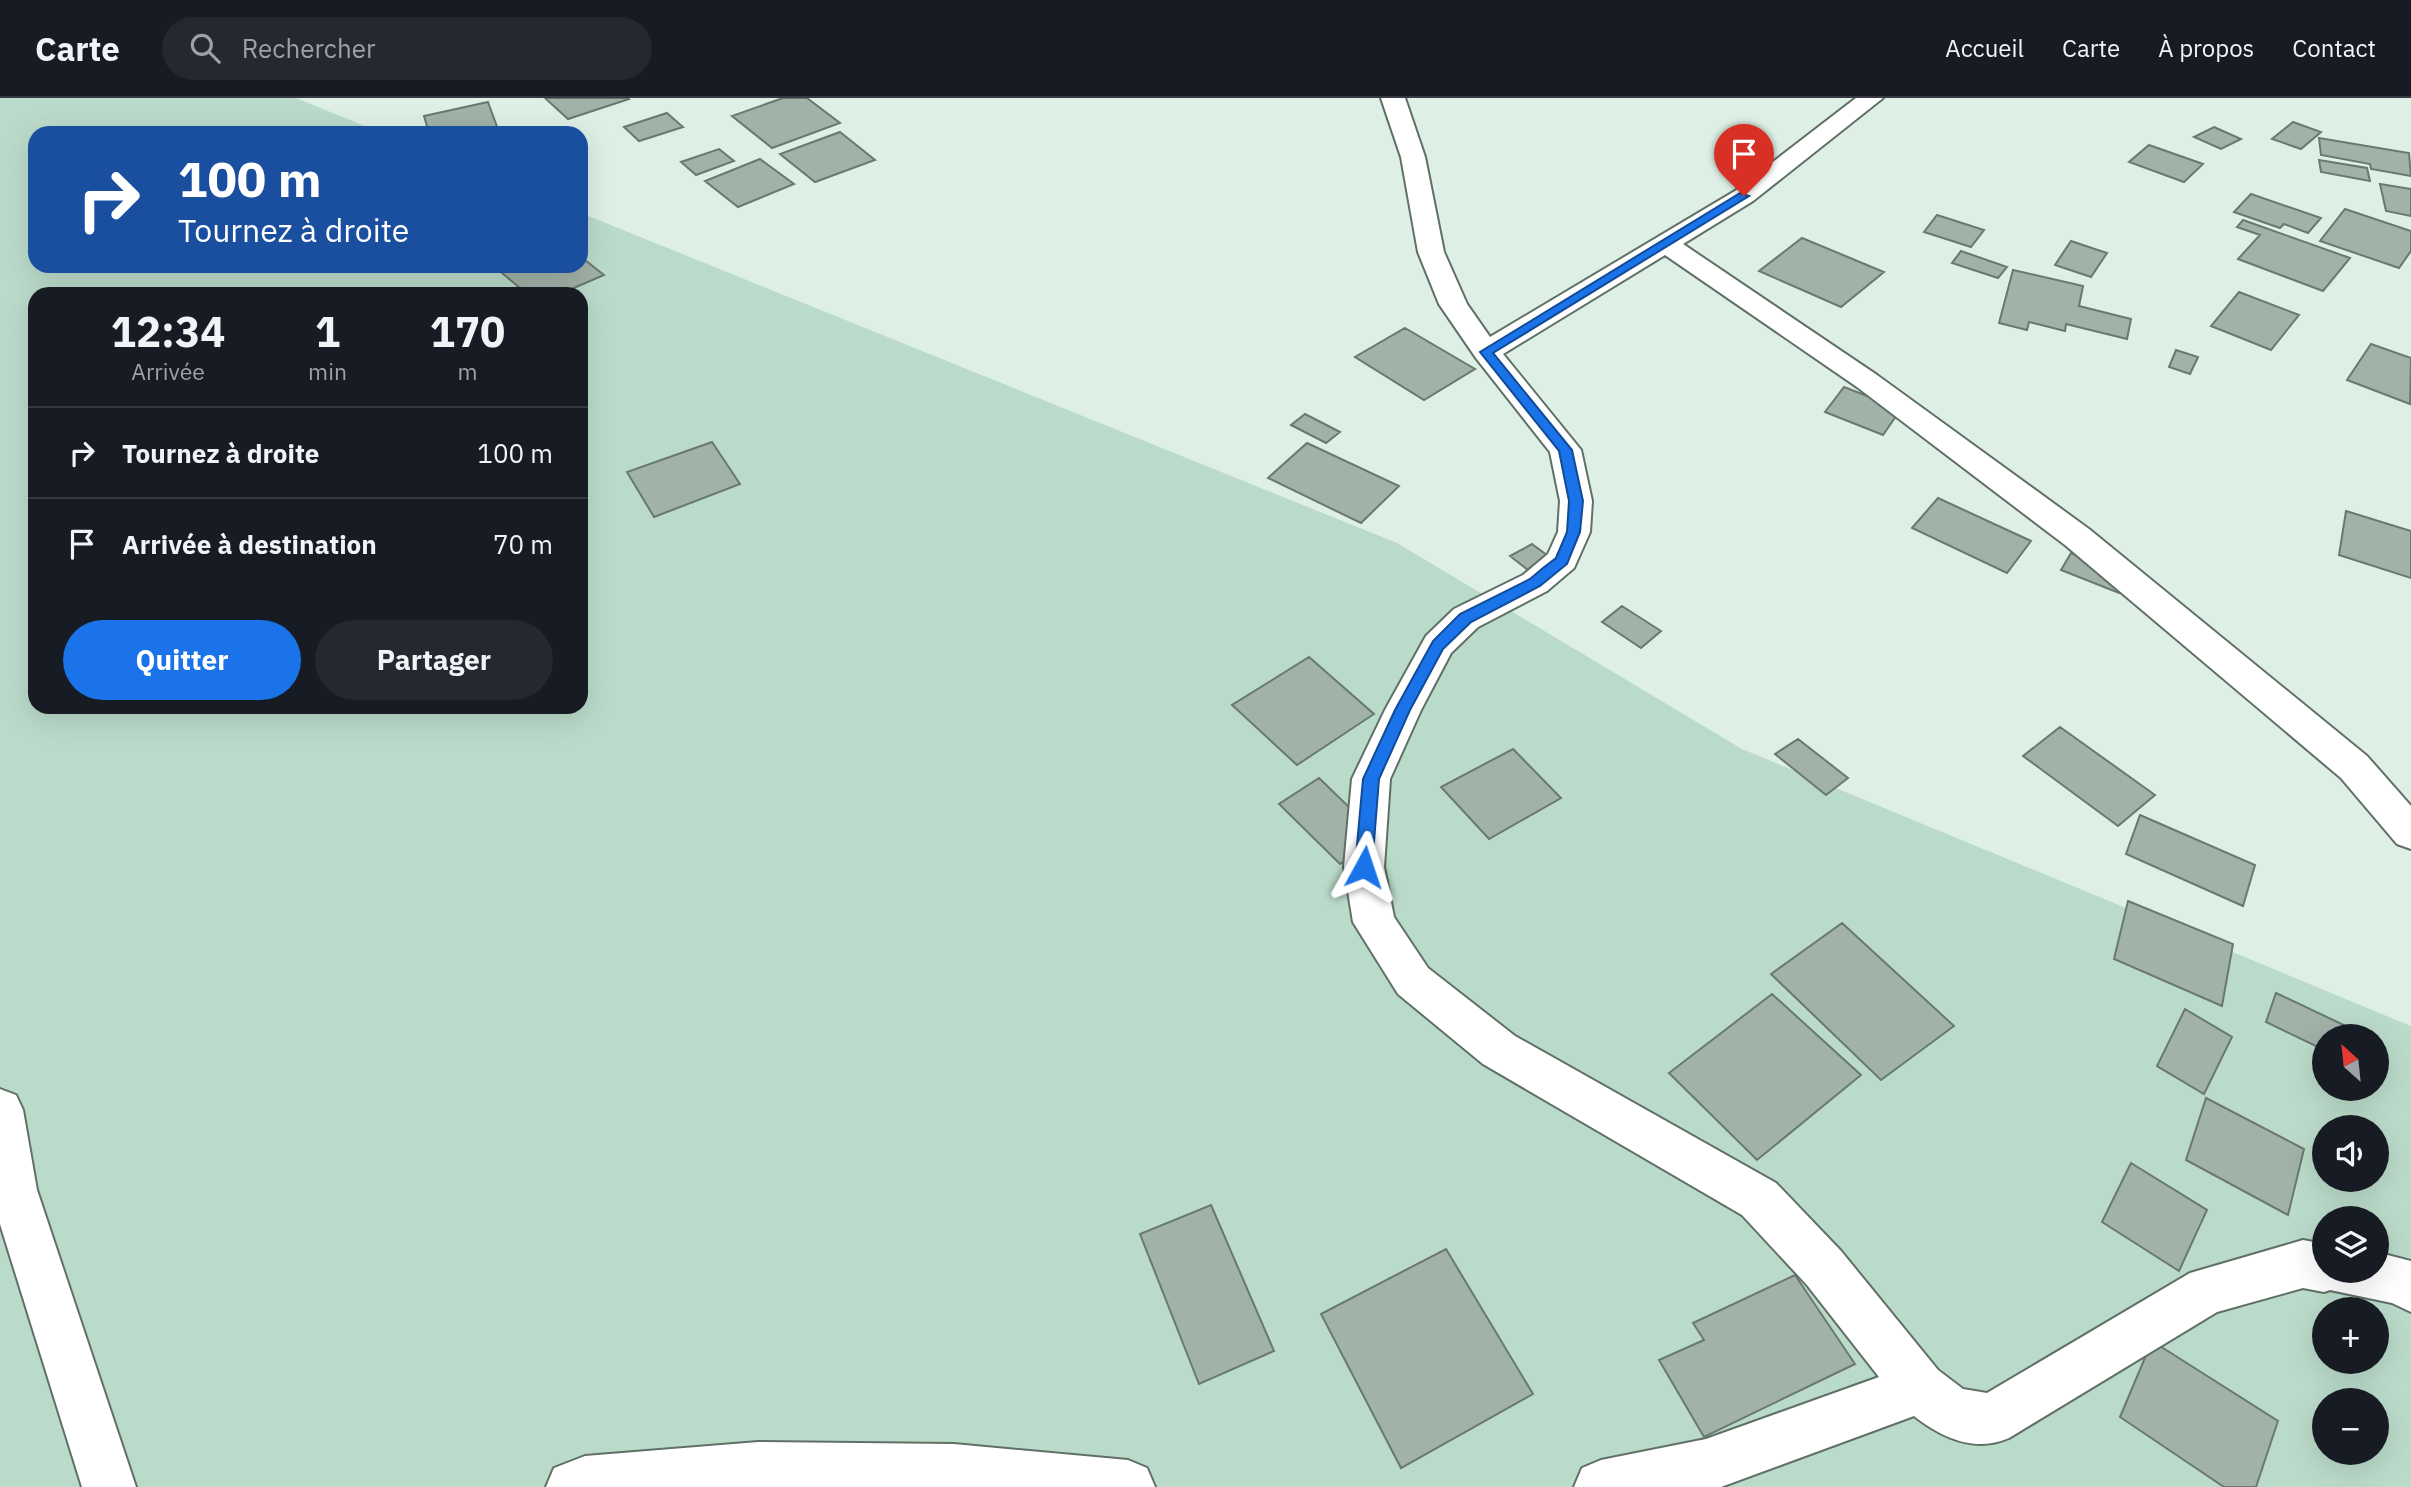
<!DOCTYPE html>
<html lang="fr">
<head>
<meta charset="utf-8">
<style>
  body { margin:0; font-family:"IBM Plex Sans",sans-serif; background:#242831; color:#f1f3f6; height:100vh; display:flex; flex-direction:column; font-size:26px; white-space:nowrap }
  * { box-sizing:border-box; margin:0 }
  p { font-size:23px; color:#9ea1a6 }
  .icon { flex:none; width:38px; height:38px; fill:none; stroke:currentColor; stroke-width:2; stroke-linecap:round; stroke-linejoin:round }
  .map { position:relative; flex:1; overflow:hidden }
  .details { position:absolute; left:28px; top:189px; width:560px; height:427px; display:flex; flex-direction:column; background:#171b24; border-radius:21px; box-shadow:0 7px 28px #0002 }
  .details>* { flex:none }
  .banner { position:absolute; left:28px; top:28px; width:560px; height:147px; border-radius:21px; box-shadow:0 7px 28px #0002; background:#1a4fa0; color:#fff; overflow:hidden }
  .needle { width:46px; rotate:333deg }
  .buttons { position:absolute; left:2312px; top:926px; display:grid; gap:14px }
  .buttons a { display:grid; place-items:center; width:77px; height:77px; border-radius:50%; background:#171b24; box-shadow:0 7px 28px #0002; font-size:35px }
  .pin { position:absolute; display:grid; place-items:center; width:60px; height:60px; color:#fff; margin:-72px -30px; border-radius:50% 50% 50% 0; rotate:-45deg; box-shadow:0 0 7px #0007 }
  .pin .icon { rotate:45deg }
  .me { position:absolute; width:77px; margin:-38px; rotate:5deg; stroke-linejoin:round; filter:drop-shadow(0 0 5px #0008) }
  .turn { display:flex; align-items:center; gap:24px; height:147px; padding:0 35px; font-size:32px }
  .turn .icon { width:91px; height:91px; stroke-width:2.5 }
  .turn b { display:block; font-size:49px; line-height:60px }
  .eta { display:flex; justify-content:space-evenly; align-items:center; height:119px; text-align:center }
  .eta b { font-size:42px; font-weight:700; line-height:49px }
  .cta { display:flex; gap:14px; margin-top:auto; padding:14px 35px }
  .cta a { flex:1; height:80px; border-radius:42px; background:#1a73e8; color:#fff; font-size:28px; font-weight:700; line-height:80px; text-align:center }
  .cta a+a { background:#242831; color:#f1f3f6 }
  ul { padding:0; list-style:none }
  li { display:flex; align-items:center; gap:21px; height:91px; padding:0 35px; border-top:2px solid #363941 }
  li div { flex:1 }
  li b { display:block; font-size:26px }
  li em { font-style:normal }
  header { display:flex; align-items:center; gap:42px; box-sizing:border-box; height:98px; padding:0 35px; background:#171b24; border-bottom:2px solid #363941 }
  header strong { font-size:33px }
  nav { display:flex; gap:38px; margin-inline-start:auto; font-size:24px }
  .search { width:490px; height:63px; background:#242831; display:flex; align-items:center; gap:18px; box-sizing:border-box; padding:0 24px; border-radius:38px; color:#9ea1a6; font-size:26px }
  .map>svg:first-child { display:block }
  .green { fill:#bbdbca; fill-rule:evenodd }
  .building { fill:#a1b2a8; stroke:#697970; stroke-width:2 }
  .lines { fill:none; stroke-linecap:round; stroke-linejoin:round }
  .minor-casing { stroke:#607067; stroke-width:4 }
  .minor { fill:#fff; fill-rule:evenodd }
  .route { fill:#1a73e8; stroke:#114b97; stroke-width:2 }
</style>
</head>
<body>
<header>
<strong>Carte</strong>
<div class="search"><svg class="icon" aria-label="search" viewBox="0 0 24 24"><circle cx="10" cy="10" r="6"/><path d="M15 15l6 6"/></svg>Rechercher</div>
<nav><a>Accueil</a><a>Carte</a><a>À propos</a><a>Contact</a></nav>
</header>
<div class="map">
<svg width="2411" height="1389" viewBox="0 0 2411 1389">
  <rect width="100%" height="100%" fill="#def0e5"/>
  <path class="green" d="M0 0H296L382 35H35V168H581V115L1397 445 1742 651 2411 928V1389H0ZM35 196H581V609H35ZM2324 938H2376V990H2324ZM2324 1029H2376V1082H2324ZM2324 1120H2376V1172H2324ZM2324 1211H2376V1264H2324ZM2324 1302H2376V1354H2324Z"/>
  <path class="building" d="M545 0H628L629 1 568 21Z
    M783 0H807L840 25 772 50 732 18Z
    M488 4 499 34 429 35 424 18Z
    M667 15 683 29 639 43 624 29Z
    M2293 24 2321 34 2301 51 2272 41Z
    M2214 29 2241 41 2221 51 2194 39Z
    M840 34 875 62 815 84 780 56Z
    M2319 40 2409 55 2411 78 2371 71 2370 66 2321 57Z
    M2149 47 2203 66 2184 84 2129 64Z
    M719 51 734 63 696 77 681 64Z
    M760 61 794 86 738 109 705 83Z
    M2319 62 2367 70 2370 83 2321 74Z
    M2380 86 2411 91V118L2386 113Z
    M2251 96 2321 120 2308 135 2284 126 2280 130 2234 114Z
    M2345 111 2411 133V153L2399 170 2320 143Z
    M1937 117 1984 132 1971 149 1924 134Z
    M2243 122 2350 160 2323 193 2238 161 2260 137 2237 129Z
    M1802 140 1884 174 1841 209 1759 173Z
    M2071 143 2107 155 2091 179 2055 167Z
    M1961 153 2007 169 1998 180 1952 165Z
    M581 159 604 177 560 196H527L496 170 581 168Z
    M2013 172 2083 188 2079 208 2131 221 2127 241 2066 226 2065 233 2029 224 2027 232 1999 225Z
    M2239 194 2299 217 2271 252 2211 228Z
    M1405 230 1475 271 1424 302 1355 259Z
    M2371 246 2411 260 2410 306 2347 282Z
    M2176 252 2198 259 2190 276 2169 269Z
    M1844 289 1901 311 1883 337 1825 314Z
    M1305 316 1340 334 1326 345 1291 327Z
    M712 344 740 386 654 419 627 374Z
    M1307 345 1399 388 1361 425 1268 380Z
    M1938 400 2031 443 2007 475 1912 430Z
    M2346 413 2411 433V480L2339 457Z
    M1532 446 1555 463 1533 476 1510 458Z
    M2071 455 2127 477 2119 495 2061 472Z
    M1622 508 1661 533 1641 550 1602 524Z
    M1309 559 1374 616 1297 667 1232 607Z
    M2060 629 2155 697 2118 728 2023 658Z
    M1798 641 1848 680 1826 697 1775 656Z
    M1513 651 1561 700 1489 741 1441 689Z
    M1319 680 1380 739 1340 766 1279 706Z
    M2140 717 2255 767 2243 808 2126 756Z
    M2128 803 2233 846 2222 908 2114 861Z
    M1842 825 1954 928 1881 982 1771 876Z
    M2276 895 2367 938H2324V952L2266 924Z
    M1772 896 1861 977 1757 1062 1669 975Z
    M2185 911 2232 939 2204 996 2157 968Z
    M2206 1000 2304 1051 2288 1117 2186 1062Z
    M2131 1065 2207 1112 2179 1173 2102 1124Z
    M1211 1107 1274 1253 1199 1286 1140 1136Z
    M1446 1151 1533 1296 1401 1370 1321 1216Z
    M1795 1177 1855 1266 1704 1339 1659 1262 1704 1242 1693 1225Z
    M2152 1243 2278 1323 2256 1389H2224L2120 1319Z"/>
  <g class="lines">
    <g class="minor-casing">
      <path id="minor" d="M1381 0H1405L1425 59 1444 154 1467 206 1490 239 1735 93 1856 0H1883L1753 103 1683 146 1877 277 2089 431 2367 658 2411 708V751L2397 746 2341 680 2065 447 1857 289 1665 157 1503 256 1581 352 1592 403 1590 434 1574 470 1547 493 1478 529 1451 555 1421 612 1390 681 1384 769 1394 819 1428 870 1515 938 1776 1085 1841 1153 1938 1272 1963 1291 1987 1295 2190 1175 2303 1142 2324 1146V1172H2376V1154L2411 1163V1214L2392 1205 2330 1192 2324 1194 2303 1190 2217 1214 2009 1340C1975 1355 1942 1340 1914 1318L1721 1389H1574L1582 1370 1601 1362 1706 1341 1879 1279 1807 1187 1742 1117 1483 966 1398 896 1353 824 1344 769 1352 681 1385 612 1426 538 1454 511 1523 477 1548 456 1558 434 1560 403 1550 354 1476 260 1439 206 1418 154 1401 59Z
        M0 991 16 997 23 1012 37 1092 136 1389H82L0 1126Z
        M758 1344 954 1346 1128 1362 1147 1370 1155 1389H546L554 1370 585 1358Z"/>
    </g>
    <use href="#minor" class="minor"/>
  </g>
  <path class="route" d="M1740 95 1749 98 1493 255 1572 352 1583 403 1580 434 1567 466 1540 488 1471 524 1443 551 1410 612 1379 681 1372 769 1369 774H1358L1355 769 1363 681 1395 612 1433 543 1460 516 1530 481 1543 470 1556 460 1567 434 1569 403 1559 353 1480 254Z"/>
</svg>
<div class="buttons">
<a><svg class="needle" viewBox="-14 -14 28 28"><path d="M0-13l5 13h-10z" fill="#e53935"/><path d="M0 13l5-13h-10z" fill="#9ea1a6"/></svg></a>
<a><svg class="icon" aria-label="sound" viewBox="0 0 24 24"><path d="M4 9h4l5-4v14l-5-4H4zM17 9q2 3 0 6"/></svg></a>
<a><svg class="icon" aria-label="layers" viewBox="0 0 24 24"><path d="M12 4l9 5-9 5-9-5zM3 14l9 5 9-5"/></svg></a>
<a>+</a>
<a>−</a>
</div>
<div class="pin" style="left:1744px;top:98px;background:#d93025"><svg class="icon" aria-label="arrive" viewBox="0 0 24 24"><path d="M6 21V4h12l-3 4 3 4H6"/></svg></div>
<svg class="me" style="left:1364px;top:769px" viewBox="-20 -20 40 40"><path d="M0-17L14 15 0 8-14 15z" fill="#1a73e8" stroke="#fff" stroke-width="4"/></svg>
<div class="banner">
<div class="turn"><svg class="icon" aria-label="right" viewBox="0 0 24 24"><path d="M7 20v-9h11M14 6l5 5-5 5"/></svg><div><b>100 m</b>Tournez à droite</div></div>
</div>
<section class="details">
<div class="eta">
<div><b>12:34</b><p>Arrivée</p></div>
<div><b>1</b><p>min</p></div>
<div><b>170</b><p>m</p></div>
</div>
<ul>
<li><svg class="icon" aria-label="right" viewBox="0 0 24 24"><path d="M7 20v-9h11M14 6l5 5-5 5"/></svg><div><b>Tournez à droite</b></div><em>100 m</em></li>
<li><svg class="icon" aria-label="arrive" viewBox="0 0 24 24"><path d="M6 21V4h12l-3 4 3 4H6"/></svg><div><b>Arrivée à destination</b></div><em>70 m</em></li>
</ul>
<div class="cta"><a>Quitter</a><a>Partager</a></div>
</section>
</div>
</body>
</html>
